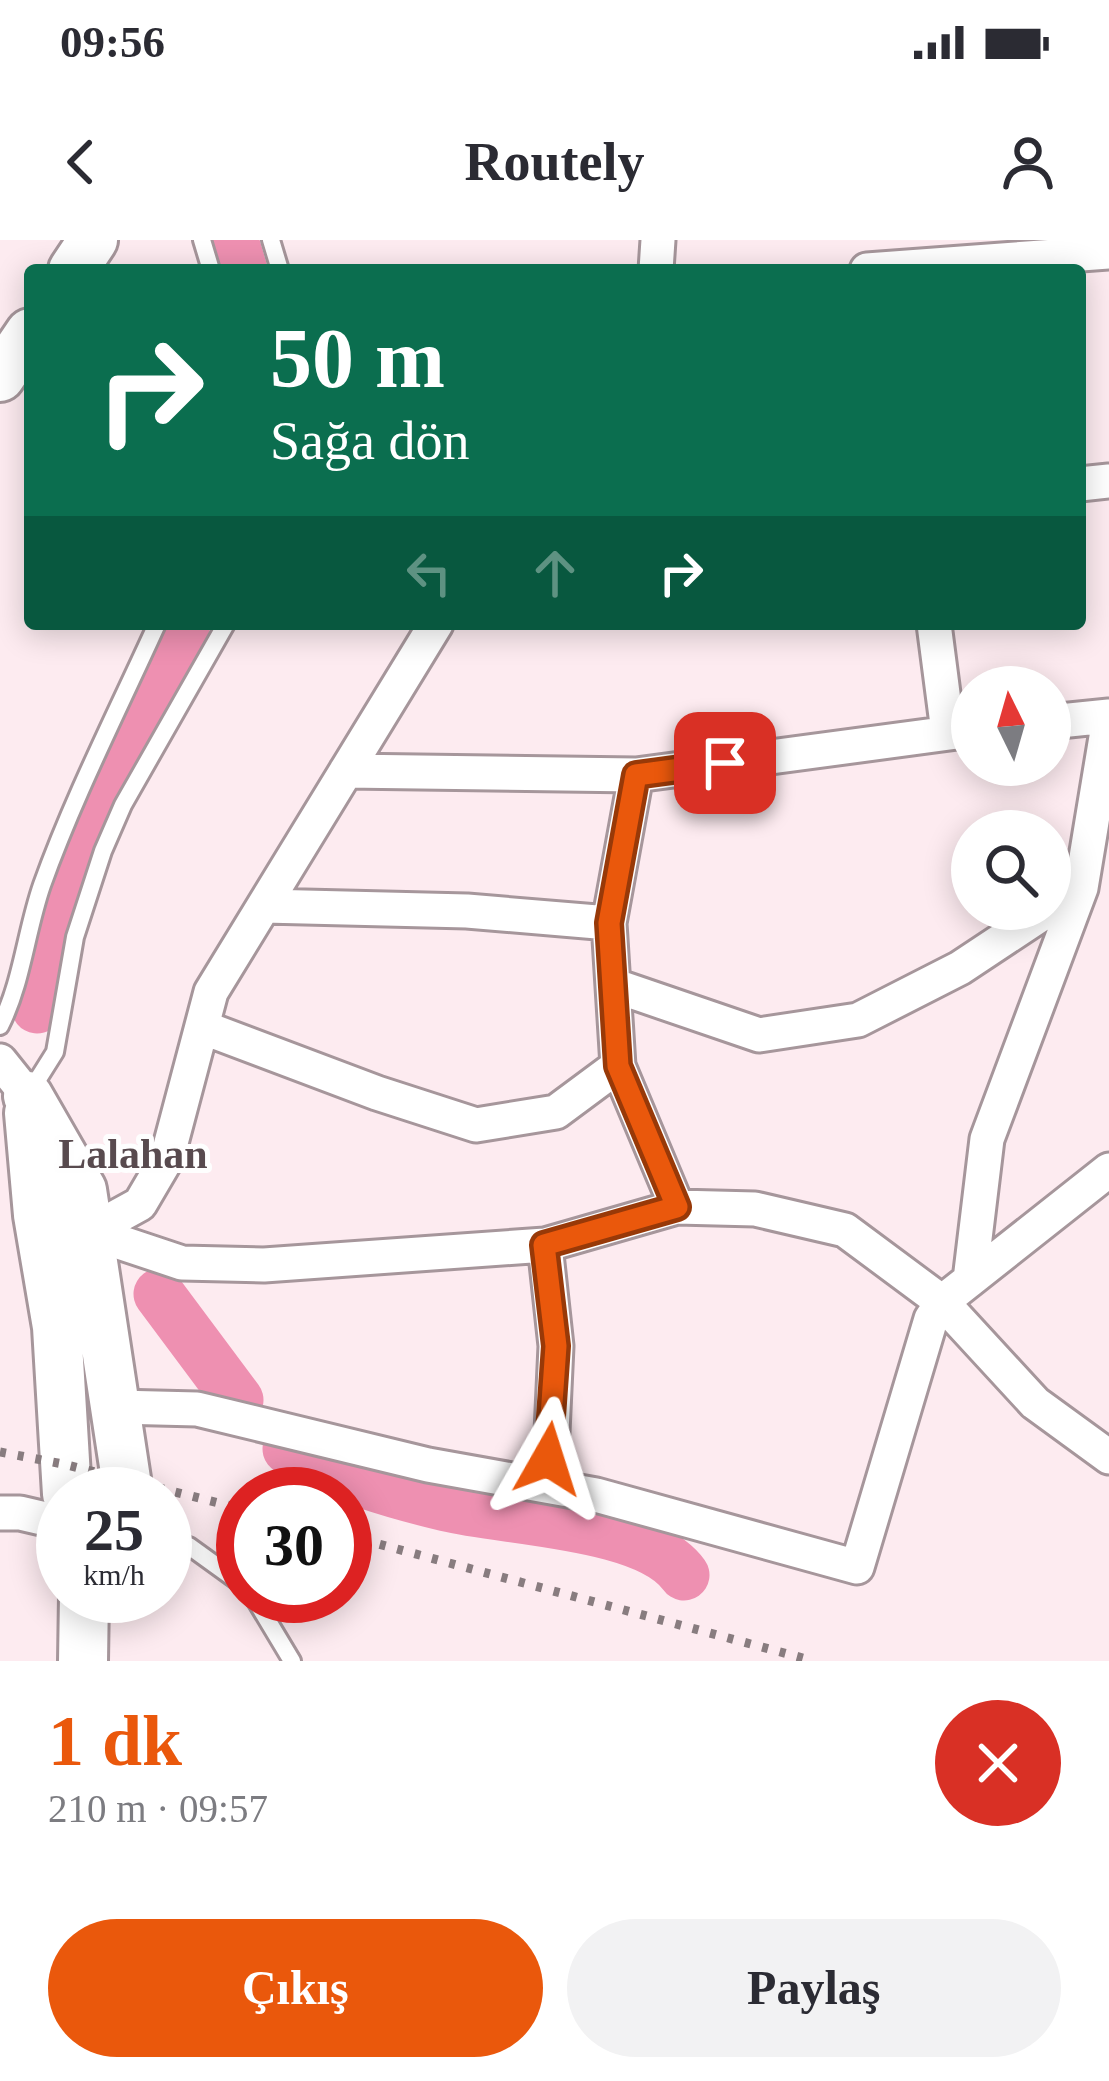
<!DOCTYPE html>
<html lang="tr">
<head>
<meta charset="utf-8">
<style>
  body { margin:0; font-family:"Times New Roman",serif; background:#f2f2f3; color:#2b2b33; height:100vh; display:flex; flex-direction:column; font-size:45px; white-space:nowrap }
  * { box-sizing:border-box; margin:0 }
  p { font-size:39px; color:#7c7c81 }
  .icon { flex:none; width:66px; height:66px; fill:none; stroke:currentColor; stroke-width:2; stroke-linecap:round; stroke-linejoin:round }
  .map { position:relative; height:1421px; overflow:hidden }
  .details { display:flex; flex-direction:column; background:#fff; flex:1 }
  .details>* { flex:none }
  .banner { position:absolute; left:24px; top:24px; width:1062px; height:366px; border-radius:12px; box-shadow:0 6px 30px #0003; background:#0b6e4f; color:#fff; overflow:hidden }
  .needle { width:78px; rotate:355deg }
  .controls { position:absolute; left:951px; top:426px; display:grid; gap:24px }
  .controls a { display:grid; place-items:center; width:120px; height:120px; border-radius:50%; background:#fff; box-shadow:0 6px 30px #0003; font-size:60px }
  .speed { position:absolute; left:36px; top:1227px; display:flex; gap:24px; font-size:60px; font-weight:700; text-align:center }
  .speed>* { display:grid; place-content:center; width:156px; height:156px; border-radius:50%; background:#fff; box-shadow:0 6px 30px #0003; line-height:1 }
  .speed small { font-size:30px; font-weight:400 }
  .speed .limit { border:18px solid #d22; background:#fff; color:#111 }
  .pin { position:absolute; display:grid; place-items:center; width:102px; height:102px; color:#fff; margin:-51px; border-radius:24px; box-shadow:0 6px 18px #0006 }
  .me { position:absolute; width:132px; margin:-66px; rotate:6deg; stroke-linejoin:round; filter:drop-shadow(0 0 9px #0008) }
  .turn { display:flex; align-items:center; gap:42px; height:252px; padding:0 48px; font-size:54px }
  .turn .icon { width:156px; height:156px; stroke-width:2.5 }
  .turn b { display:block; font-size:84px; line-height:102px }
  .lanes { display:flex; align-items:center; height:114px; padding:0 48px; background:#0003; justify-content:center; gap:60px; direction:ltr }
  .lanes .off { opacity:.35 }
  .round { display:grid; place-items:center; flex:none; width:126px; height:126px; border-radius:63px; background:#f2f2f3 }
  .summary { display:flex; align-items:center; justify-content:space-between; height:204px; padding:0 48px }
  h1 { font-size:72px; font-weight:700; line-height:90px; color:#ea580c }
  .primary-button { display:flex; gap:24px; margin-top:auto; padding:24px 48px }
  .primary-button a { flex:1; height:138px; border-radius:72px; background:#ea580c; color:#fff; font-size:48px; font-weight:700; line-height:138px; text-align:center }
  .primary-button a+a { background:#f2f2f3; color:#2b2b33 }
  .status { display:flex; justify-content:space-between; align-items:center; height:84px; padding:0 60px; background:#fff; direction:ltr }
  .status svg { height:33px; fill:currentColor }
  header { display:flex; justify-content:space-between; align-items:center; height:156px; padding:0 48px; background:#fff; font-size:54px; font-weight:700 }
  .map>svg:first-child { display:block }
  .lines { fill:none; stroke-linecap:round; stroke-linejoin:round }
  .river { stroke:#ee90b1; stroke-width:51 }
  .lane-casing { stroke:#a6969b; stroke-width:22 }
  .street-casing { stroke:#a6969b; stroke-width:39 }
  .secondary-casing { stroke:#a6969b; stroke-width:54 }
  .lane { stroke:#fff; stroke-width:16 }
  .street { stroke:#fff; stroke-width:33 }
  .secondary { stroke:#fff; stroke-width:48 }
  .rail { stroke:#887c7f; stroke-width:9; stroke-dasharray:6 12; stroke-linecap:butt }
  .route-casing { stroke:#983908; stroke-width:30 }
  .route { stroke:#ea580c; stroke-width:21 }
  .labels { text-anchor:middle; stroke-width:10; stroke-linejoin:round; paint-order:stroke }
  .quarter-label { font-size:42px; font-weight:bold; fill:#584a4e; stroke:#fefefe }
</style>
</head>
<body>
<div class="status"><b>09:56</b><svg viewBox="0 0 49 12"><path d="M0 12V9h3v3zM5 12V6h3v6zM10 12V3h3v9zM15 12V0h3v12zM26 1h20v11H26zM47 4h2v5h-2z"/></svg></div>
<header><svg class="icon" aria-label="back" viewBox="0 0 24 24"><path d="M15 5l-7 7 7 7"/></svg>Routely<svg class="icon" aria-label="person" viewBox="0 0 24 24"><circle cx="12" cy="8" r="4"/><path d="M4 21q1-7 8-7t8 7"/></svg></header>
<div class="map">
<svg width="1109" height="1421" viewBox="0 0 1109 1421">
  <rect width="100%" height="100%" fill="#fdebf0"/>
  <g class="lines">
    <path class="river" d="M233 0 242 30
      M37 768C52 631 124 506 185 384
      M159 1054 238 1160
      M288 1209C337 1237 392 1253 446 1266 509 1281 647 1283 684 1335"/>
    <g class="lane-casing">
      <path id="lane" d="M202 0 211 30
        M271 0 280 30
        M0 786C22 743 26 691 42 645 74 556 118 470 157 384
        M28 855 55 812 75 697 103 611 123 565 226 384
        M165 1301 189 1306 243 1345
        M253 1356 292 1421"/>
    </g>
    <g class="street-casing">
      <path id="street" d="M656 30 658 0
        M867 30 1109 12
        M1080 244 1109 241
        M934 384 948 492
        M1050 482 1109 476
        M346 531 636 535 972 490
        M636 535 609 683 618 826 677 967
        M264 666 467 671 609 683
        M613 745 759 795 858 780 960 728 1049 669
        M202 787 377 853 476 885 556 872 618 826
        M0 821 28 856
        M89 992 182 1023 264 1025 545 1005 677 967 755 969 845 990 942 1062 1035 1163 1109 1217
        M89 992 140 964 167 918 211 752 436 384
        M970 1040 987 899 1081 648 1109 479
        M117 1167 197 1169 428 1225 596 1255 857 1327 931 1079 942 1062 1109 930
        M544 1245 552 1192 556 1106 545 1005
        M0 1273H20L63 1283"/>
    </g>
    <g class="secondary-casing">
      <path id="secondary" d="M73 30 93 0
        M0 137 30 93
        M28 856 82 950 126 1239 120 1254
        M29 873 38 975 57 1087 67 1254
        M83 1421 84 1356"/>
    </g>
    <use href="#lane" class="lane"/>
    <use href="#street" class="street"/>
    <use href="#secondary" class="secondary"/>
    <path class="rail" d="M0 1212 63 1224 243 1269
      M345 1295 814 1421"/>
  </g>
  <g class="lines">
    <g class="route-casing">
      <path id="route" d="M548 1219 556 1106 544 1005 677 967 618 826 609 683 636 535 725 523"/>
    </g>
    <use href="#route" class="route"/>
  </g>
  <g class="labels">
    <g class="quarter-label">
      <text x="133" y="928">Lalahan</text>
    </g>
  </g>
</svg>
<div class="controls">
<a><svg class="needle" viewBox="-14 -14 28 28"><path d="M0-13l5 13h-10z" fill="#e53935"/><path d="M0 13l5-13h-10z" fill="#7c7c81"/></svg></a>
<a><svg class="icon" aria-label="search" viewBox="0 0 24 24"><circle cx="10" cy="10" r="6"/><path d="M15 15l6 6"/></svg></a>
</div>
<div class="speed"><div>25<small>km/h</small></div><div class="limit">30</div></div>
<div class="pin" style="left:725px;top:523px;background:#d93025"><svg class="icon" aria-label="arrive" viewBox="0 0 24 24"><path d="M6 21V4h12l-3 4 3 4H6"/></svg></div>
<svg class="me" style="left:548px;top:1219px" viewBox="-20 -20 40 40"><path d="M0-17L14 15 0 8-14 15z" fill="#ea580c" stroke="#fff" stroke-width="4"/></svg>
<div class="banner">
<div class="turn"><svg class="icon" aria-label="right" viewBox="0 0 24 24"><path d="M7 20v-9h11M14 6l5 5-5 5"/></svg><div><b>50 m</b>Sağa dön</div></div>
<div class="lanes"><svg class="icon off" aria-label="left" viewBox="0 0 24 24"><path d="M17 20v-9H6M10 6l-5 5 5 5"/></svg><svg class="icon off" aria-label="ahead" viewBox="0 0 24 24"><path d="M12 20V5M6 11l6-6 6 6"/></svg><svg class="icon" aria-label="right" viewBox="0 0 24 24"><path d="M7 20v-9h11M14 6l5 5-5 5"/></svg></div>
</div>
</div>
<section class="details">
<div class="summary"><div><h1>1 dk</h1><p>210 m · 09:57</p></div><a class="round" style="background:#d93025;color:#fff"><svg class="icon" aria-label="close" viewBox="0 0 24 24"><path d="M6 6l12 12M18 6L6 18"/></svg></a></div>
<div class="primary-button"><a>Çıkış</a><a>Paylaş</a></div>
</section>
</body>
</html>
